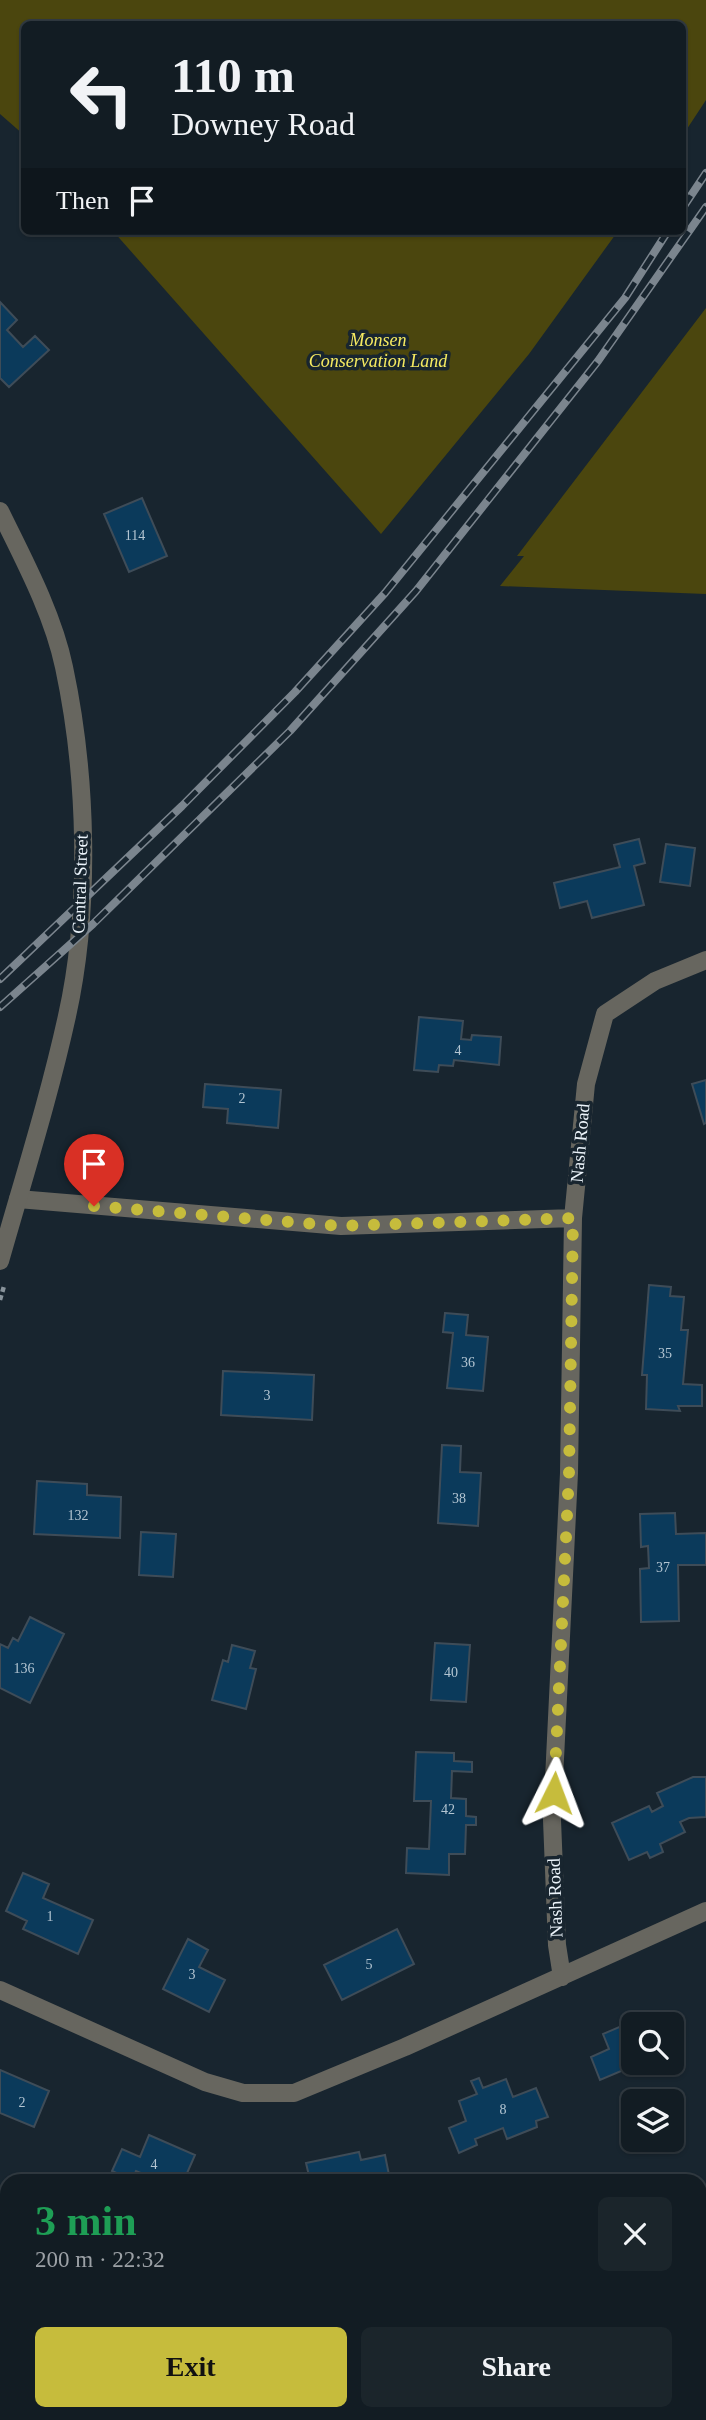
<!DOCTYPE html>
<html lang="en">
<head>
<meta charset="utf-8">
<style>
  body { margin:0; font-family:Georgia,serif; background:#1b252b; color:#f1f3f6; height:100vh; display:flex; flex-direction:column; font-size:26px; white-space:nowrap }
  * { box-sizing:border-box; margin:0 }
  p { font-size:23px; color:#9ca1a6 }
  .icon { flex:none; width:38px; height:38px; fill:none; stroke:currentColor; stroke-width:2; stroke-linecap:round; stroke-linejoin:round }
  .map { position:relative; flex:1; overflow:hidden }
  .sheet { position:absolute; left:0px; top:2174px; width:707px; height:247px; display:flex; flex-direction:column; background:#121c23; border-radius:21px 21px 0 0; box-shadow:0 2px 5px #0004,0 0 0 2px #313a41 }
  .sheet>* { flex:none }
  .guide { position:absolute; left:21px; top:21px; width:665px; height:214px; border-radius:10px; box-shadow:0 2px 5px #0004,0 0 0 2px #313a41; background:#121c23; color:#f1f3f6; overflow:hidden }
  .controls { position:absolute; left:621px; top:2012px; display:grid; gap:14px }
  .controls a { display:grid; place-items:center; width:63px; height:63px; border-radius:10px; background:#121c23; box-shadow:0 2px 5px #0004,0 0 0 2px #313a41; font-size:35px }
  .pin { position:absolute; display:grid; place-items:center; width:60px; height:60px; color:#fff; margin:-72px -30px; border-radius:50% 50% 50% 0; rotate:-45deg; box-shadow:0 0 7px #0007 }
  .pin .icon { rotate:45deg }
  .me { position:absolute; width:77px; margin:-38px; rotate:3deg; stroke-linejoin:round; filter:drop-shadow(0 0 5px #0008) }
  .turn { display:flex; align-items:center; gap:24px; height:147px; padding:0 35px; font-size:32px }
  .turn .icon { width:91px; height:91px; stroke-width:2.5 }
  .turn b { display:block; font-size:49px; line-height:60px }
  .then { display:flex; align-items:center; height:66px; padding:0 35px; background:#0003; gap:14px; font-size:26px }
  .round { display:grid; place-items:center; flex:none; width:74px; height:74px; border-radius:10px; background:#1b252b }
  .overview { display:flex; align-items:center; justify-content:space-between; height:119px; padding:0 35px }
  h1 { font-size:42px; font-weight:600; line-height:52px; color:#1e9e55 }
  .action { display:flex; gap:14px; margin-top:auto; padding:14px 35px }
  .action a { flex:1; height:80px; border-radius:10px; background:#c6bc3c; color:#111; font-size:28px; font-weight:600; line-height:80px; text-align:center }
  .action a+a { background:#1b252b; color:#f1f3f6 }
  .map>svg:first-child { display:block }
  .green { fill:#4b460e }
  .building { fill:#0b3a5b; stroke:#3e4c58; stroke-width:2 }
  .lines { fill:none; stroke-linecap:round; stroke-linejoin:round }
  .path { stroke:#88939b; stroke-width:4.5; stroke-dasharray:5 3.5; stroke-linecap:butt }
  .minor { stroke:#67665f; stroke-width:18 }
  .tertiary { stroke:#67665f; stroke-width:18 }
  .rail-casing { stroke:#7b858e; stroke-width:8 }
  .rail { stroke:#18252f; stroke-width:5; stroke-dasharray:16; stroke-linecap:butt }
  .route { stroke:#c6bc3c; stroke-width:12; stroke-dasharray:0 21.6 }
  .labels { text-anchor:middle; stroke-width:7; stroke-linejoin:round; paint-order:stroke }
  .number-label { font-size:14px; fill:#b3c5d2 }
  .park-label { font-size:18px; font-style:italic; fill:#f5ea61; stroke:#18252f }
  .street-label { font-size:18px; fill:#ebf3fa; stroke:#18252f }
</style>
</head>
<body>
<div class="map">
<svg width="706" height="2420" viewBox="0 0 706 2420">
  <rect width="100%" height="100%" fill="#18252f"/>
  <path class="green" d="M0 0H706V100L683 135 682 24H24V135L0 114Z
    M113 231H618L529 354 381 534Z
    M706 308V594L500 586 524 556H517Z
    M706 2255V2420H186L201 2413H700V2256Z"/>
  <path class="building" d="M0 302 17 320 7 330 23 347 35 336 49 350 9 387 0 378Z
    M142 498 167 556 129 572 104 514Z
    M639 839 645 863 634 866 644 905 592 918 587 901 560 908 554 883 620 867 614 845Z
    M666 844 695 848 690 886 660 882Z
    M419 1017 463 1021 461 1039 471 1040 472 1035 501 1037 499 1065 454 1060 453 1066 439 1065 438 1072 414 1070Z
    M706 1080V1123L704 1124 692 1084Z
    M205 1084 281 1090 278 1128 227 1123 228 1109 203 1107Z
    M649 1285 671 1287 670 1296 684 1297 681 1330H688L683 1384 702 1385V1406H678L680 1411 646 1409 647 1375H642Z
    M445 1313 468 1315 466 1335 488 1337 483 1391 447 1388 453 1333 443 1332Z
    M223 1371 314 1375 312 1420 221 1415Z
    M442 1445 461 1446 460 1472 481 1473 478 1526 438 1523Z
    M37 1481 87 1484V1495L121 1497 120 1538 34 1534Z
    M675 1513 676 1534 706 1533V1565H678L679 1621 641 1622 640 1569 649 1568 648 1546 641 1547 640 1514Z
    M141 1532 176 1534 173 1577 139 1575Z
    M30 1617 64 1634 30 1703 0 1688V1644L8 1648 13 1638 18 1641Z
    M435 1643 470 1645 466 1702 431 1700Z
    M232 1645 255 1651 250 1668 256 1669 246 1709 212 1700 223 1660 228 1662Z
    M416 1752 454 1753V1761L472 1762V1772L452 1771 451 1798 466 1799V1816L476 1817V1825H466L465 1854H449V1875L406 1873 407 1848 429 1849 431 1801H414Z
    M693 1777H706V1817L689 1818 680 1822 685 1832 660 1844 663 1852 650 1858 647 1852 629 1860 612 1823 649 1806 652 1812 663 1806 657 1793Z
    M23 1873 49 1884 43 1898 93 1920 78 1954 23 1929 27 1921 6 1911Z
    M397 1929 414 1964 342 2000 324 1965Z
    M188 1939 208 1950 199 1967 225 1980 209 2012 163 1989Z
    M652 2013 657 2025H634V2063H640L600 2080 591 2057 609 2049 603 2034Z
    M0 2070 49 2091 34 2127 0 2113Z
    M479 2078 483 2088 506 2079 513 2097 536 2088 548 2117 536 2121 537 2127 507 2139 503 2128 475 2139 477 2145 459 2153 449 2128 466 2121 459 2101 477 2094 471 2081Z
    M149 2135 195 2155 184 2180H158L136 2171 132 2180 112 2171 122 2149 140 2157Z
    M359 2152 361 2160 385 2155 390 2180H310L306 2163Z"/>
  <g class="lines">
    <path class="path" d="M0 1300 4 1286"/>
    <path class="minor" d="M18 1199 341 1226 573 1218
      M562 1977 557 1945 552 1820 569 1473 573 1218 586 1084 605 1014 655 981 706 960
      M0 1990 205 2082 243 2093H294L405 2047 706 1911"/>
    <path class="tertiary" d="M0 511C24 560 53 614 64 667 87 775 91 908 67 1016 49 1098 23 1180 0 1261"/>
    <g class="rail-casing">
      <path id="rail" d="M682 209 706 173
        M0 979 182 806 295 692 385 593 625 298 668 231
        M0 1007 93 924 290 731 416 591 598 361 706 207"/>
    </g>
    <use href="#rail" class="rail"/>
  </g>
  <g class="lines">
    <path class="route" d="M94 1206 341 1226 573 1218 569 1473 554 1793"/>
  </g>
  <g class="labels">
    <g class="number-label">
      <text x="135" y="540">114</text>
      <text x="458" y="1055">4</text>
      <text x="242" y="1103">2</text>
      <text x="665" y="1358">35</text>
      <text x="468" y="1367">36</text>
      <text x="267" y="1400">3</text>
      <text x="459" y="1503">38</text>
      <text x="78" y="1520">132</text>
      <text x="663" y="1572">37</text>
      <text x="24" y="1673">136</text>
      <text x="451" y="1677">40</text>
      <text x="448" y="1814">42</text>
      <text x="50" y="1921">1</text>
      <text x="369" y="1969">5</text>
      <text x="192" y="1979">3</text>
      <text x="22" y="2107">2</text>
      <text x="503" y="2114">8</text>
      <text x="154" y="2169">4</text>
    </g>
    <g class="park-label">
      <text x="378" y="346">Monsen<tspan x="378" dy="21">Conservation Land</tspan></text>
    </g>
    <g class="street-label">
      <text transform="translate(80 884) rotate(-88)" y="6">Central Street</text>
      <text transform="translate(580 1143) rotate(-85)" y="6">Nash Road</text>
      <text transform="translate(555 1898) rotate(-92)" y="6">Nash Road</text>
    </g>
  </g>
</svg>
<div class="controls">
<a><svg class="icon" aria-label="search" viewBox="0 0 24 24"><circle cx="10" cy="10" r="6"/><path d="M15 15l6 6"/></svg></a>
<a><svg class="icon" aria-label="layers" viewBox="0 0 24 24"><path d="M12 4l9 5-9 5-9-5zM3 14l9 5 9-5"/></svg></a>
</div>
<div class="pin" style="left:94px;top:1206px;background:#d93025"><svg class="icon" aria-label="arrive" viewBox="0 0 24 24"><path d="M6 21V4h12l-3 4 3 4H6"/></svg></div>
<svg class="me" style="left:554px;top:1793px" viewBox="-20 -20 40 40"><path d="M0-17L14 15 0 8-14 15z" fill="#c6bc3c" stroke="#fff" stroke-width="4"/></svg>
<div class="guide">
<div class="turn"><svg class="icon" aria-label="left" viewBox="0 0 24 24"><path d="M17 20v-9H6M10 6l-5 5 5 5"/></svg><div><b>110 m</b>Downey Road</div></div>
<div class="then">Then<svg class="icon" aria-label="arrive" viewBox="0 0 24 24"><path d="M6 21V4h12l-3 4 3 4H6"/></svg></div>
</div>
<section class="sheet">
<div class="overview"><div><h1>3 min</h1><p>200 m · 22:32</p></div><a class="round"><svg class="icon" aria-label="close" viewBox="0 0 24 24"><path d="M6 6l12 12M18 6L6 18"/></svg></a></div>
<div class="action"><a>Exit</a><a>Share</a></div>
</section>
</div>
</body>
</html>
